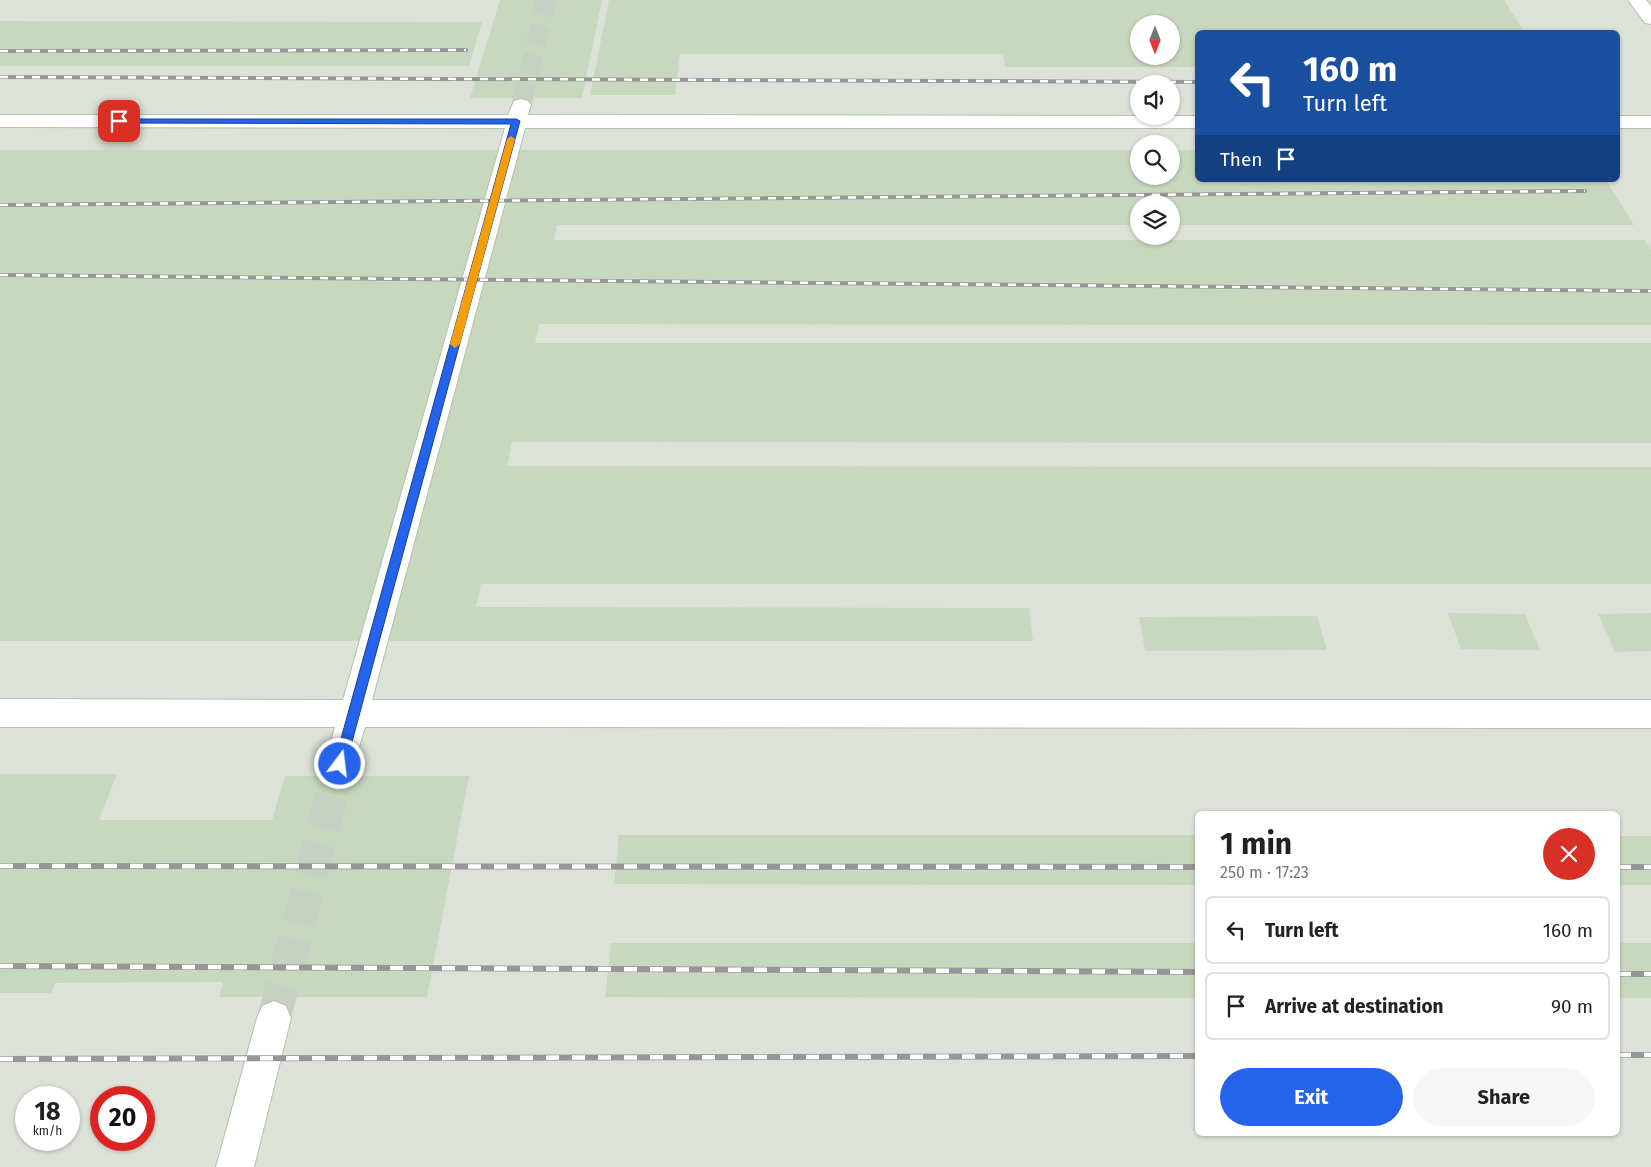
<!DOCTYPE html>
<html lang="en">
<head>
<meta charset="utf-8">
<style>
  body { margin:0; font-family:"Fira Sans",sans-serif; background:#f6f6f6; color:#222; height:100vh; display:flex; flex-direction:column; font-size:19px; white-space:nowrap }
  * { box-sizing:border-box; margin:0 }
  p { font-size:16px; color:#767676 }
  .icon { flex:none; width:28px; height:28px; fill:none; stroke:currentColor; stroke-width:2; stroke-linecap:round; stroke-linejoin:round }
  .map { position:relative; flex:1; overflow:hidden }
  .side { position:absolute; left:1195px; top:811px; width:425px; height:325px; display:flex; flex-direction:column; background:#fff; border-radius:8px; box-shadow:0 1px 4px #0004 }
  .side>* { flex:none }
  .top-card { position:absolute; left:1195px; top:30px; width:425px; height:152px; border-radius:8px; box-shadow:0 1px 4px #0004; background:#1a4fa0; color:#fff; overflow:hidden }
  .needle { width:32px; rotate:180deg }
  .buttons { position:absolute; left:1130px; top:15px; display:grid; gap:10px }
  .buttons a { display:grid; place-items:center; width:50px; height:50px; border-radius:50%; background:#fff; box-shadow:0 1px 4px #0004; font-size:25px }
  .speed { position:absolute; left:15px; top:1086px; display:flex; gap:10px; font-size:25px; font-weight:700; text-align:center }
  .speed>* { display:grid; place-content:center; width:65px; height:65px; border-radius:50%; background:#fff; box-shadow:0 1px 4px #0004; line-height:1 }
  .speed small { font-size:12px; font-weight:400 }
  .speed .limit { border:8px solid #d22; background:#fff; color:#111 }
  .pin { position:absolute; display:grid; place-items:center; width:42px; height:42px; color:#fff; margin:-21px; border-radius:10px; box-shadow:0 2px 8px #0006 }
  .me { position:absolute; width:55px; margin:-28px; rotate:15deg; stroke-linejoin:round; filter:drop-shadow(0 0 4px #0008) }
  .turn { display:flex; align-items:center; gap:18px; height:105px; padding:0 25px; font-size:22px }
  .turn .icon { width:65px; height:65px; stroke-width:2.5 }
  .turn b { display:block; font-size:35px; line-height:42px }
  .then { display:flex; align-items:center; height:48px; padding:0 25px; background:#0003; gap:10px; font-size:19px }
  .round { display:grid; place-items:center; flex:none; width:52px; height:52px; border-radius:26px; background:#f6f6f6 }
  .head { display:flex; align-items:center; justify-content:space-between; height:85px; padding:0 25px }
  h1 { font-size:30px; font-weight:700; line-height:38px }
  .action { display:flex; gap:10px; margin-top:auto; padding:10px 25px }
  .action a { flex:1; height:58px; border-radius:30px; background:#2563eb; color:#fff; font-size:20px; font-weight:700; line-height:58px; text-align:center }
  .action a+a { background:#f6f6f6; color:#222 }
  ul { padding:0; list-style:none }
  li { display:flex; align-items:center; gap:15px; height:68px; margin:0 10px 8px; padding:0 15px; border:2px solid #e0e0e0; border-radius:8px }
  li div { flex:1 }
  li b { display:block; font-size:19px }
  li em { font-style:normal }
  .map>svg:first-child { display:block }
  .industrial { fill:#dce2d8; fill-rule:evenodd }
  .building { fill:#c8d8be; fill-rule:evenodd }
  .lines { fill:none; stroke-linecap:round; stroke-linejoin:round }
  .minor-tunnel-far1 { stroke:#c6d0c3; stroke-width:20; stroke-dasharray:20 10; stroke-linecap:butt }
  .minor-tunnel { stroke:#c6d0c3; stroke-width:33; stroke-dasharray:33 16; stroke-linecap:butt }
  .minor-casing { stroke:#b3c2ab; stroke-width:2 }
  .minor { fill:#fff; fill-rule:evenodd }
  .rail-far1-casing { stroke:#969696; stroke-width:4 }
  .rail-casing { stroke:#969696; stroke-width:6 }
  .rail-far1 { stroke:#fff; stroke-width:2.5; stroke-dasharray:8; stroke-linecap:butt }
  .rail { stroke:#fff; stroke-width:4.5; stroke-dasharray:13; stroke-linecap:butt }
  .route { fill:#2563eb; stroke:#184099 }
  .slow { fill:#f59e0b }
</style>
</head>
<body>
<div class="map">
<svg width="1651" height="1167" viewBox="0 0 1651 1167">
  <rect width="100%" height="100%" fill="#e9f3e6"/>
  <path class="industrial" d="M0 0H1651V1167H0ZM1139 24H1171V56H1139ZM1198 32H1618V180H1198ZM1139 84H1171V116H1139ZM1139 144H1171V176H1139ZM1139 204H1171V236H1139ZM1198 814H1618V1134H1198ZM26 1098H69V1140H26ZM101 1098H144V1140H101Z"/>
  <path class="building" d="M500 0H602L582 98H470Z
    M609 0H1504L1524 32H1198V67H1005L1003 54H680L675 95H590ZM1139 24H1171V56H1139Z
    M0 21 482 22 469 66H0Z
    M0 150H1139V176H1171V150H1198V180H1606L1634 225H1171V204H1139V225H557L554 240H1645L1651 250V325L539 324 535 343H1651V443L512 442 507 466 1651 467V584H481L476 607 1029 608 1033 641H0Z
    M1448 613 1525 614 1540 650 1461 649Z
    M1651 613V651L1615 652 1598 614Z
    M1317 616 1327 650 1145 651 1139 617Z
    M0 774H117L99 820H272L285 776H469L427 997H219L223 982 55 983 51 993H0Z
    M619 835H1198V885L614 884Z
    M1618 836H1651V885H1618Z
    M611 943H1198V998L605 997Z
    M1618 943H1651V998H1618Z"/>
  <g class="lines">
    <path class="minor-tunnel-far1" d="M522 103 546 0"/>
    <path class="minor-tunnel" d="M274 1018 340 764"/>
    <g class="minor-casing">
      <path id="minor" d="M1628 0H1646L1651 6V24L1645 23Z
        M521 99 528 101 531 105 528 115 1198 116V128H525L372 700H1651V728L365 727 351 774 340 778 329 774 325 764 335 727H0V699L343 700 505 128 0 127V115H508L514 101Z
        M1618 116H1651V128H1618Z
        M274 1001 286 1006 291 1018 254 1167H216L257 1018 262 1006Z"/>
    </g>
    <use href="#minor" class="minor"/>
    <g class="rail-far1-casing">
      <path id="rail-far1" d="M0 51 466 50
        M0 77 1198 82
        M0 205 1585 191
        M0 275 1651 291"/>
    </g>
    <g class="rail-casing">
      <path id="rail" d="M0 866 1198 867
        M1618 867H1651
        M0 966 1198 972
        M1618 974H1651
        M1618 1055H1651
        M0 1059 1198 1056"/>
    </g>
    <use href="#rail-far1" class="rail-far1"/>
    <use href="#rail" class="rail"/>
  </g>
  <path class="route" d="M116 119H516L520 121 346 764 345 768 340 770 336 768 334 764 511 124 119 123H116Z"/>
  <path class="slow" d="M511 136 515 139 460 344 455 348 450 344 507 139Z"/>
</svg>
<div class="buttons">
<a><svg class="needle" viewBox="-14 -14 28 28"><path d="M0-13l5 13h-10z" fill="#e53935"/><path d="M0 13l5-13h-10z" fill="#767676"/></svg></a>
<a><svg class="icon" aria-label="sound" viewBox="0 0 24 24"><path d="M4 9h4l5-4v14l-5-4H4zM17 9q2 3 0 6"/></svg></a>
<a><svg class="icon" aria-label="search" viewBox="0 0 24 24"><circle cx="10" cy="10" r="6"/><path d="M15 15l6 6"/></svg></a>
<a><svg class="icon" aria-label="layers" viewBox="0 0 24 24"><path d="M12 4l9 5-9 5-9-5zM3 14l9 5 9-5"/></svg></a>
</div>
<div class="speed"><div>18<small>km/h</small></div><div class="limit">20</div></div>
<div class="pin" style="left:119px;top:121px;background:#d93025"><svg class="icon" aria-label="arrive" viewBox="0 0 24 24"><path d="M6 21V4h12l-3 4 3 4H6"/></svg></div>
<svg class="me" style="left:340px;top:764px" viewBox="-20 -20 40 40"><circle r="17" fill="#2563eb" stroke="#fff" stroke-width="3"/><path d="M0-11L8 9 0 5-8 9z" fill="#fff"/></svg>
<div class="top-card">
<div class="turn"><svg class="icon" aria-label="left" viewBox="0 0 24 24"><path d="M17 20v-9H6M10 6l-5 5 5 5"/></svg><div><b>160 m</b>Turn left</div></div>
<div class="then">Then<svg class="icon" aria-label="arrive" viewBox="0 0 24 24"><path d="M6 21V4h12l-3 4 3 4H6"/></svg></div>
</div>
<section class="side">
<div class="head"><div><h1>1 min</h1><p>250 m · 17:23</p></div><a class="round" style="background:#d93025;color:#fff"><svg class="icon" aria-label="close" viewBox="0 0 24 24"><path d="M6 6l12 12M18 6L6 18"/></svg></a></div>
<ul>
<li><svg class="icon" aria-label="left" viewBox="0 0 24 24"><path d="M17 20v-9H6M10 6l-5 5 5 5"/></svg><div><b>Turn left</b></div><em>160 m</em></li>
<li><svg class="icon" aria-label="arrive" viewBox="0 0 24 24"><path d="M6 21V4h12l-3 4 3 4H6"/></svg><div><b>Arrive at destination</b></div><em>90 m</em></li>
</ul>
<div class="action"><a>Exit</a><a>Share</a></div>
</section>
</div>
</body>
</html>
